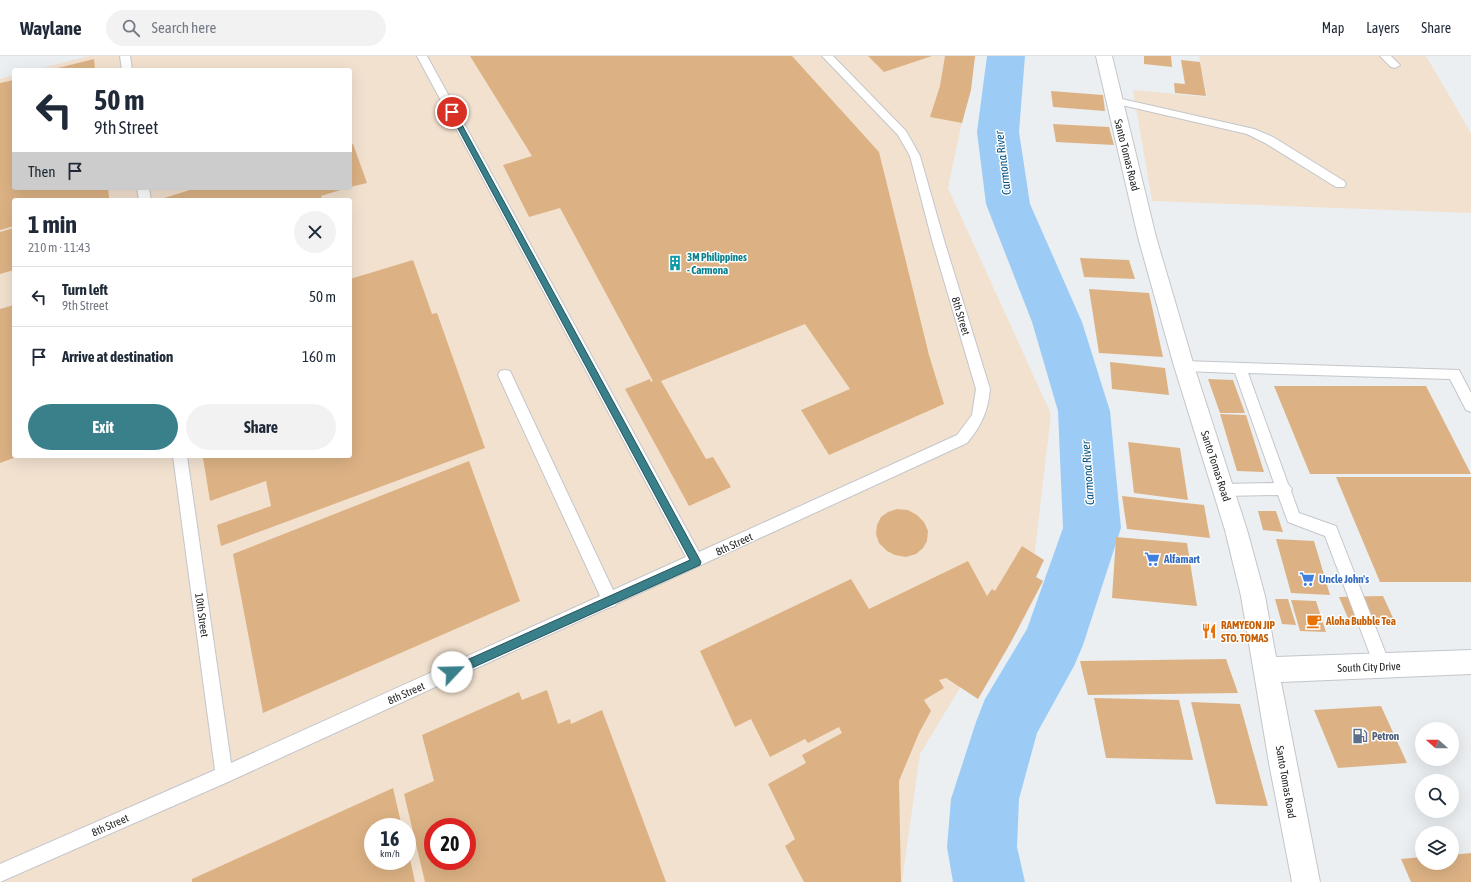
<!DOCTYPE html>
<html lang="en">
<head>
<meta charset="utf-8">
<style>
  body { margin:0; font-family:"Asap Condensed",sans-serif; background:#f2f2f3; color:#1f2937; height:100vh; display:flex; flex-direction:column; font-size:15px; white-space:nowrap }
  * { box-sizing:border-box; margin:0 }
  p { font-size:13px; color:#747a83 }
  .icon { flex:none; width:22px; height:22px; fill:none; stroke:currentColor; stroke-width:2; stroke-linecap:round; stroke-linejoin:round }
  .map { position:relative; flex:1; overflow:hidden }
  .drawer { position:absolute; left:12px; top:142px; width:340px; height:260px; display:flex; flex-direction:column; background:#fff; border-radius:4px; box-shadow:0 4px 16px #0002 }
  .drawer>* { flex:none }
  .banner { position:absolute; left:12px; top:12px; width:340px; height:122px; border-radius:4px; box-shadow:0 4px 16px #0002; background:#fff; color:#1f2937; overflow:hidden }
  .needle { width:26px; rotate:291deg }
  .fabs { position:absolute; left:1415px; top:666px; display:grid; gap:8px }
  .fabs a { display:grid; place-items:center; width:44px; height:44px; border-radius:50%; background:#fff; box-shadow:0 4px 16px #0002; font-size:20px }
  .speed { position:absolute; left:364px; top:762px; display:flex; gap:8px; font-size:20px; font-weight:700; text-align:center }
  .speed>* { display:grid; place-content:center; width:52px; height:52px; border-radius:50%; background:#fff; box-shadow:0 4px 16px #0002; line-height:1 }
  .speed small { font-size:10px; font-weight:400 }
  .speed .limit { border:6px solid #d22; background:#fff; color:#111 }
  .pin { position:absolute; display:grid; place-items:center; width:34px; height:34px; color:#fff; margin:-17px; border:2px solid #fff; border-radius:50%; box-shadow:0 1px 4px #0007 }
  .me { position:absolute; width:44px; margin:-22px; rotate:66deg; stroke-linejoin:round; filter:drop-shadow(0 0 3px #0008) }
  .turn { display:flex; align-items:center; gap:14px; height:84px; padding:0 16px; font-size:18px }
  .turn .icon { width:52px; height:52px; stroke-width:2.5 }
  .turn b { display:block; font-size:28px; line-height:34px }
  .then { display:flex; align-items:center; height:38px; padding:0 16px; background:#0003; gap:8px; font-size:15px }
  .round { display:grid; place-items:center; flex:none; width:42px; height:42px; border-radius:21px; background:#f2f2f3 }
  .head { display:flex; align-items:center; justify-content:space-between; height:68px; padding:0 16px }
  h1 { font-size:24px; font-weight:700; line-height:30px }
  .button { display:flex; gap:8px; margin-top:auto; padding:8px 16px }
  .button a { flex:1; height:46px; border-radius:24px; background:#39808a; color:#fff; font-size:16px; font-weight:700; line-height:46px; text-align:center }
  .button a+a { background:#f2f2f3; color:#1f2937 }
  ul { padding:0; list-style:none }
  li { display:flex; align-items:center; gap:12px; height:60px; padding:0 16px; border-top:1px solid #e0e1e3 }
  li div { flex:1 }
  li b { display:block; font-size:15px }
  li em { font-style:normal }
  header { display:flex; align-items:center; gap:24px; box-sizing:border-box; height:56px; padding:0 20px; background:#fff; border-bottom:1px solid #e0e1e3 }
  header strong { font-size:19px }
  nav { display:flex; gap:22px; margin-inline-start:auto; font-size:14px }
  .search { width:280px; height:36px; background:#f2f2f3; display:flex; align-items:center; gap:10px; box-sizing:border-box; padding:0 14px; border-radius:22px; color:#747a83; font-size:15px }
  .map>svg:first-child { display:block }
  .industrial { fill:#f2e1cf; fill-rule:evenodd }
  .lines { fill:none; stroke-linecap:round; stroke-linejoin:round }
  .river { fill:#9cccf6; fill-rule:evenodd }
  .building { fill:#dcb284; fill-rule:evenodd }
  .service-casing { stroke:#c3c6ca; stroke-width:2 }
  .tertiary-casing { stroke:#c3c6ca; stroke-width:2 }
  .service { fill:#fff; fill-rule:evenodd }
  .tertiary { fill:#fff; fill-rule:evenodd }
  .route { fill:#39808a; stroke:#25535a }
  .labels { text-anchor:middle; stroke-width:3; stroke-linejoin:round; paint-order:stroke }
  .street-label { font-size:11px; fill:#242526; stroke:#fff }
  .culture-label { font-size:11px; font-weight:bold; fill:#0d838f; stroke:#fff; text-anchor:start }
  .shop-label { font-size:11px; font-weight:bold; fill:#366cbe; stroke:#fff; text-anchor:start }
  .food-label { font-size:11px; font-weight:bold; fill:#c56008; stroke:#fff; text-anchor:start }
  .service-label { font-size:11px; font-weight:bold; fill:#4e5e75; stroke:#fff; text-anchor:start }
  .water-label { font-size:12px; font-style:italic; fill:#005083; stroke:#fff }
</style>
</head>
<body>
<header>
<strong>Waylane</strong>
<div class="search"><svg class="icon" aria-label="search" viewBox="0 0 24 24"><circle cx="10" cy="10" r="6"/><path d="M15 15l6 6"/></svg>Search here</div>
<nav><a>Map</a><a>Layers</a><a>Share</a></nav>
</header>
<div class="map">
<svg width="1471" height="826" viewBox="0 0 1471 826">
  <rect width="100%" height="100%" fill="#ebeff2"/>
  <path class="industrial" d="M88 0H976L948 132 1051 358 1033 511 920 698 902 826H0V23L14 19V132H350V14H35ZM14 144H350V400H14ZM373 771H407V805H373ZM433 771H467V805H433Z
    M1199 0H1426L1471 77V157L1152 145 1133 34 1207 41Z"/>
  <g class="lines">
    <path class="river" d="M987 0H1025L1019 76 1030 148 1082 266 1110 355 1121 472 1083 589 1074 610 1037 677 1019 743 1017 791 1025 826H953L947 791 951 743 976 666 985 643 1027 573 1063 472 1058 355 1032 266 986 148 977 76Z"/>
  </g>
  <path class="building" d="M470 0H792L879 96 929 299 944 348 829 399 801 354 850 333 805 268 661 325 706 403 713 401 731 431 689 450 625 333 650 323 651 326 653 325 560 152 529 161 503 109 532 100Z
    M868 0H932L884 16Z
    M945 0H975L971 34 962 67 930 61 940 30Z
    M1144 0H1171L1172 11 1144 8Z
    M94 3 95 14H54V13Z
    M1181 4 1200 6 1206 40 1175 37 1174 27 1185 28Z
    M14 24V132H108L109 142 104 144H14V170L0 174V27Z
    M1051 35 1103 39 1105 55 1053 51Z
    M1053 68 1109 71 1114 89 1056 86Z
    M353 88 367 127 350 131V89Z
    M189 132H347L321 140 322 144H165L164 142 190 134Z
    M14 172V214L0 218V176Z
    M1080 202 1129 204 1135 223 1084 221Z
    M413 204 432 258 437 257 485 392 221 490 217 469 271 450 266 425 210 445 203 402 209 400H350V223Z
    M1089 233 1149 237 1163 301 1099 297Z
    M14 249V400H19L0 407V253Z
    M1110 306 1165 312 1169 339 1112 333Z
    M1208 323 1233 324 1245 357H1220Z
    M1274 330H1426L1471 418H1310Z
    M1220 358 1246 359 1264 416 1237 415Z
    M1128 386 1180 392 1188 444 1134 437Z
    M469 405 520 545 263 657 233 498Z
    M1336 421H1471V526H1380Z
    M1122 440 1204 449 1210 482 1127 473Z
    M897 453 908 454 917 459 924 466 928 475 927 485 923 492 916 498 906 501 895 499 887 495 879 487 876 478 877 469 881 461 888 456Z
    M1258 455H1276L1283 476 1263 474Z
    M1116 481 1187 487 1197 550 1112 542Z
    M1276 483 1314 485 1330 539 1291 537Z
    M1022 490 1044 504 1036 521 1043 525 1011 586 978 643 946 622 939 624 944 632 924 644 931 655 919 677 899 725 901 826H804L785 790 795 783 768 728 806 707 802 699 842 677 839 671 808 687 805 683 770 701 751 663 735 671 700 595 851 523 869 553 968 505 987 540 992 533 995 535Z
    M1383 540 1395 566 1350 567 1339 541Z
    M1275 543H1288L1296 569 1282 568Z
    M1291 544 1316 545 1326 576 1300 575Z
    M1226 603 1238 637 1088 639 1080 605Z
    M547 634 558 668 570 663 571 668 602 654 666 826H425L404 738 434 725 422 679 519 636 522 644ZM433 771H467V805H433Z
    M1094 642 1179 644 1193 704 1106 702Z
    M1191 646 1240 648 1268 750 1216 748Z
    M1381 650 1407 707 1338 712 1314 654Z
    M393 732 402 771H373V805H407L408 794 415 826H192V823Z
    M1471 797V826H1411L1401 803 1422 801V807H1452V799Z"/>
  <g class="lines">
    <g class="service-casing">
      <path id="service" d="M120 0H130L132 14H122Z
        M417 0H427L699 496 957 379 972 359 976 333 932 184 910 100 898 79 822 0H833L906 75 920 100 944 184 990 333C988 356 981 370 967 387L616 548 615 550 608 552 230 725 0 826V808L215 714 173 400H187L231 707 600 540 498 319 500 315 505 314 510 315 613 534 686 501Z
        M1380 0H1391L1400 9 1395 12 1391 11Z
        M1113 41 1254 73 1273 81 1344 125 1346 128 1344 131H1336L1265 87 1247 78 1109 46 1108 44 1109 42Z
        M137 132H149L151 144H139Z
        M1184 305 1459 314 1471 337V356L1466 354 1450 323 1248 317 1288 428 1292 433 1291 435 1299 457 1336 470 1391 611 1389 617 1383 619 1377 617 1325 480 1288 466 1278 439 1224 440 1219 438 1217 434 1219 430 1224 428 1274 427 1235 317 1184 315 1179 314 1178 310 1179 306Z"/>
    </g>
    <g class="tertiary-casing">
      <path id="tertiary" d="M1096 0H1112L1156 181 1194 310 1247 474 1265 540 1276 601 1471 594V618L1281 626 1320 826H1292L1269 707 1241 540 1225 474 1174 310 1138 181Z"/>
    </g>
    <use href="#service" class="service"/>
    <use href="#tertiary" class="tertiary"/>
  </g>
  <path class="route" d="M450 55 455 56 701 506 700 509 452 621 449 619 447 616 449 612 690 504 449 56Z"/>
  <defs>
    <g id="building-bare" transform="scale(1.2)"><path d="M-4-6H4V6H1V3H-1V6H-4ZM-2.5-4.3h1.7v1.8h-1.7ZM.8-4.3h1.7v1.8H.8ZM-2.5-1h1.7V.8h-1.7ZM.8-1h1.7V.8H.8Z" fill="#0f9aa8" stroke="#fff" stroke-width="2.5" paint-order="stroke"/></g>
    <g id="supermarket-bare" transform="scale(1.2)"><path d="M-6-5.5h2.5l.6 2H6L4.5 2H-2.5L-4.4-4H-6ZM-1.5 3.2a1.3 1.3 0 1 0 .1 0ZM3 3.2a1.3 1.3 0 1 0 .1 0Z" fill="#3f7fe0" stroke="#fff" stroke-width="2.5" paint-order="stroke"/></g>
    <g id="cafe-bare" transform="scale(1.2)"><path d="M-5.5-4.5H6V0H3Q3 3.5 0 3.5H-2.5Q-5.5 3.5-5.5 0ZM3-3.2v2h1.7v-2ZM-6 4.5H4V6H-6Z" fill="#e8710a" stroke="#fff" stroke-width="2.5" paint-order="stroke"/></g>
    <g id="restaurant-bare" transform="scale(1.2)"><path d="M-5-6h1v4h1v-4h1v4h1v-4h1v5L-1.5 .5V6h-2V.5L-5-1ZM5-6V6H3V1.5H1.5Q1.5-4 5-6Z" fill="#e8710a" stroke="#fff" stroke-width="2.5" paint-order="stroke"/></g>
    <g id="fuel-bare" transform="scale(1.2)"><path d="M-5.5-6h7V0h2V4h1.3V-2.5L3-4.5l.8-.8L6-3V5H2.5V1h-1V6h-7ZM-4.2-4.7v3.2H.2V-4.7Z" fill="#5c6f8a" stroke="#fff" stroke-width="2.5" paint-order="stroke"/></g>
  </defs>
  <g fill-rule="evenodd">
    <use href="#building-bare" x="675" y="207"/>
    <use href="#supermarket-bare" x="1152" y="503"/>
    <use href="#supermarket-bare" x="1307" y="523"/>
    <use href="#cafe-bare" x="1314" y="565"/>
    <use href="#restaurant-bare" x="1209" y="575"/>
    <use href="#fuel-bare" x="1360" y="680"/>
  </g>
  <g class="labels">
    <g class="street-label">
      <text transform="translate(1127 99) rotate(76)" y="4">Santo Tomas Road</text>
      <text transform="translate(961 260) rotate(73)" y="4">8th Street</text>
      <text transform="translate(1216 410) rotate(72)" y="4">Santo Tomas Road</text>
      <text transform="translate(734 488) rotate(-25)" y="4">8th Street</text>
      <text transform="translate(202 559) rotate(82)" y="4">10th Street</text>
      <text transform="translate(1369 611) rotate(-2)" y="4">South City Drive</text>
      <text transform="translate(406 637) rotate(-24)" y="4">8th Street</text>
      <text transform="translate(1286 726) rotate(80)" y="4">Santo Tomas Road</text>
      <text transform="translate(110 769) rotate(-24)" y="4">8th Street</text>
    </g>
    <g class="culture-label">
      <text x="687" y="205">3M Philippines<tspan x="687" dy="13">- Carmona</tspan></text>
    </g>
    <g class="shop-label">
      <text x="1164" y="507">Alfamart</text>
      <text x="1319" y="527">Uncle John's</text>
    </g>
    <g class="food-label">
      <text x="1326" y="569">Aloha Bubble Tea</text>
      <text x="1221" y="573">RAMYEON JIP<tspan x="1221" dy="13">STO. TOMAS</tspan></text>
    </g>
    <g class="service-label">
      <text x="1372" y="684">Petron</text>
    </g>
    <g class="water-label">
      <text transform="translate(1003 107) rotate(-97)" y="4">Carmona River</text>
      <text transform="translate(1088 417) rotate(-94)" y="4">Carmona River</text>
    </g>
  </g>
</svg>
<div class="fabs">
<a><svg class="needle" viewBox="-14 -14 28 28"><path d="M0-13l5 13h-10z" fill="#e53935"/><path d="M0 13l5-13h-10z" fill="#747a83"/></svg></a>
<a><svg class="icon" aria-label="search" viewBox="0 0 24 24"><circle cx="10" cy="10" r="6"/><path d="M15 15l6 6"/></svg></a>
<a><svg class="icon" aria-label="layers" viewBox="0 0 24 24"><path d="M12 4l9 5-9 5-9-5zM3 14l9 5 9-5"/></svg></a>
</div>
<div class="speed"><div>16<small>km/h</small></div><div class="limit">20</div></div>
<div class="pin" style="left:452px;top:56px;background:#d93025"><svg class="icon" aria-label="arrive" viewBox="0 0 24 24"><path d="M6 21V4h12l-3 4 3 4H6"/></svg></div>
<svg class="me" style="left:452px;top:616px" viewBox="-20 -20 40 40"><circle r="19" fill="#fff"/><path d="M0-13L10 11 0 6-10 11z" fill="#39808a"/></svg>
<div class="banner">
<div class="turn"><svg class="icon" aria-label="left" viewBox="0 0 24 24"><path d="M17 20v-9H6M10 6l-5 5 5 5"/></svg><div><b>50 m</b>9th Street</div></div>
<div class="then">Then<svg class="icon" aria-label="arrive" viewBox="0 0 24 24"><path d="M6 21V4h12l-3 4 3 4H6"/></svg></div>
</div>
<section class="drawer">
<div class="head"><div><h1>1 min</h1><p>210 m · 11:43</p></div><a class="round"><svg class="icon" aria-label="close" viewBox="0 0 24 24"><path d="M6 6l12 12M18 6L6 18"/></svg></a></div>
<ul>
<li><svg class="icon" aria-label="left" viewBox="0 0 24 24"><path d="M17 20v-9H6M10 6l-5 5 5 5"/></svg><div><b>Turn left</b><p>9th Street</p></div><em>50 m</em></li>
<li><svg class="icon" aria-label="arrive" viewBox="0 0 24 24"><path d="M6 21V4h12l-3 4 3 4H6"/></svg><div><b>Arrive at destination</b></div><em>160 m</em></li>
</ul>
<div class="button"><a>Exit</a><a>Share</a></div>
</section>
</div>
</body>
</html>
